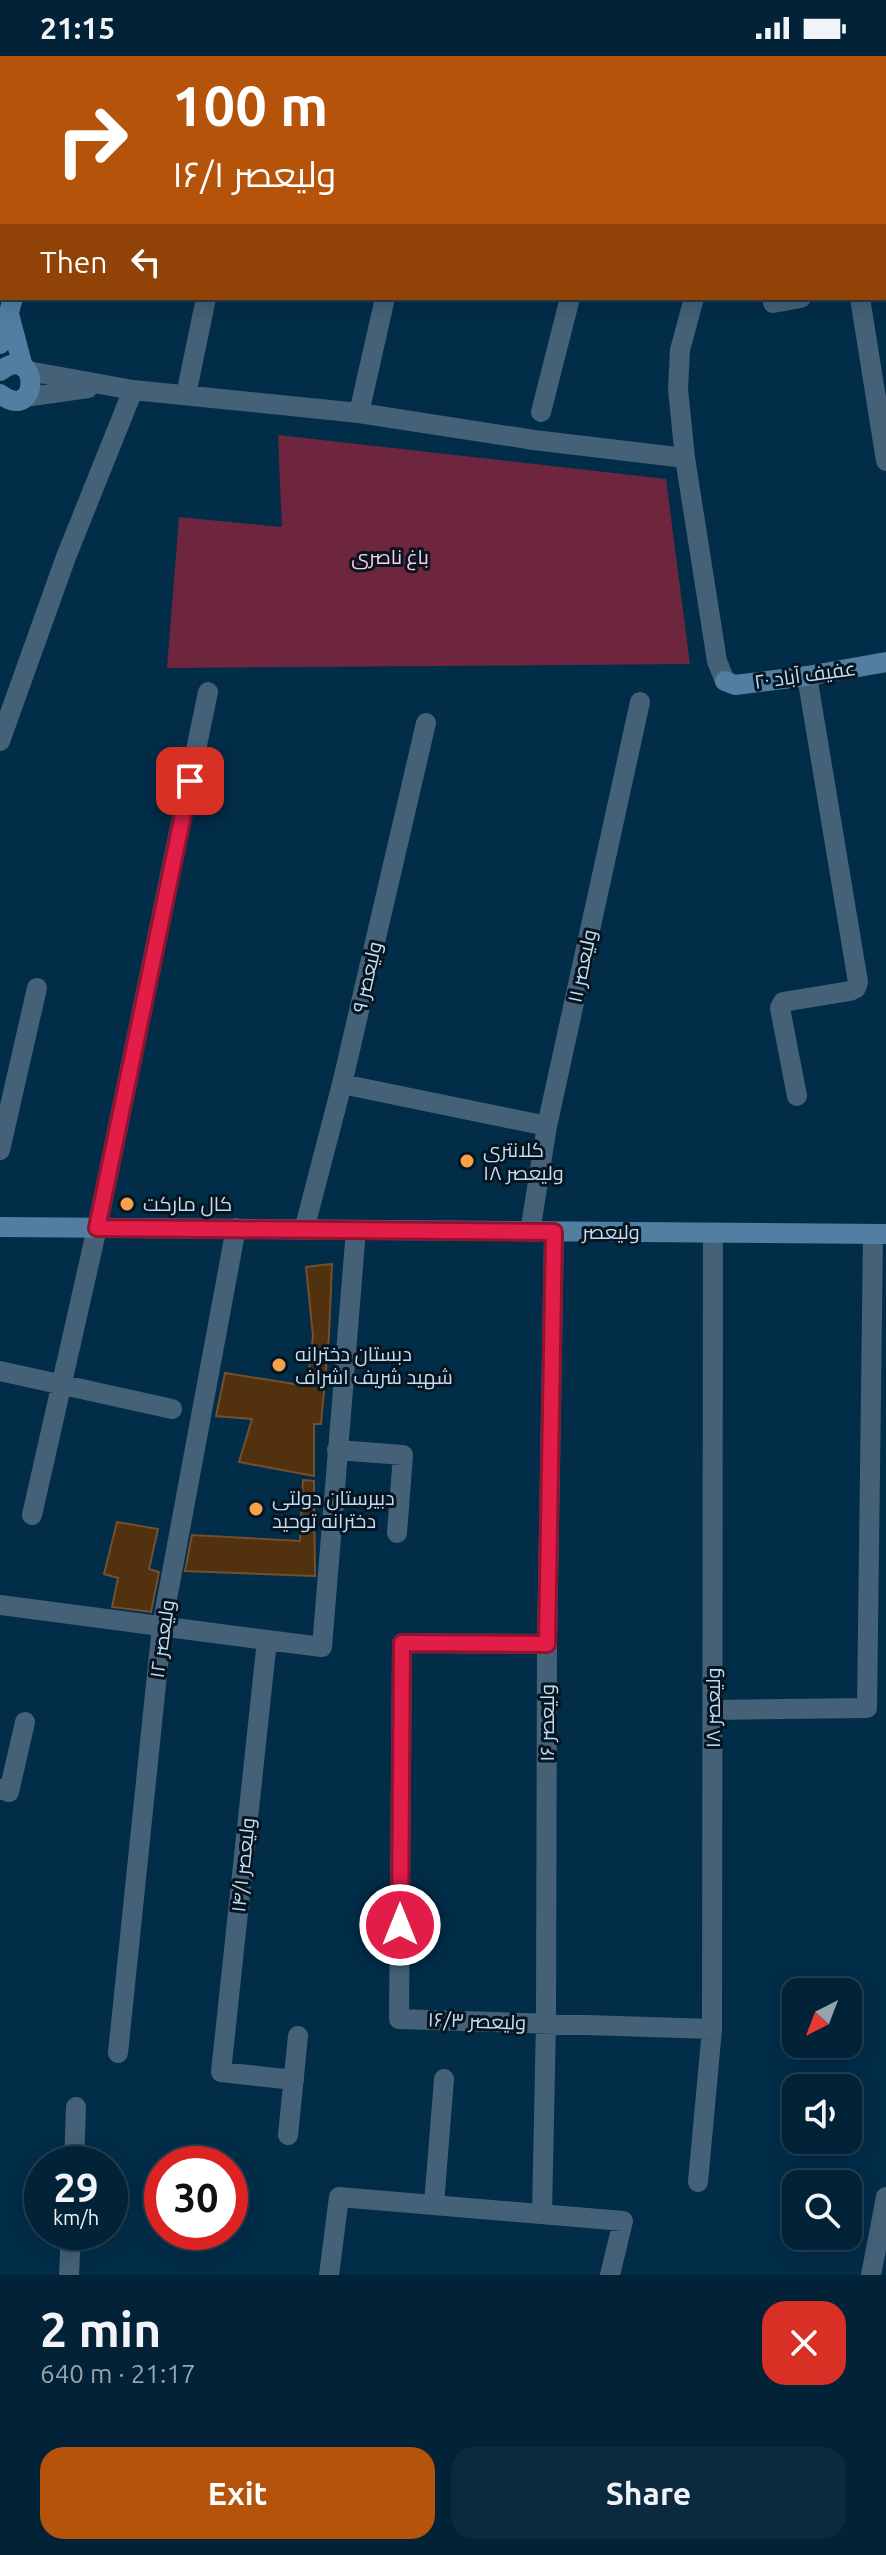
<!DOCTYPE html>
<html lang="en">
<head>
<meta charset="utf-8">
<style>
  body { margin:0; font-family:Ubuntu,Cairo,sans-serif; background:#0c2a3f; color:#f1f3f6; height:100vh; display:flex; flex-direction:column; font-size:30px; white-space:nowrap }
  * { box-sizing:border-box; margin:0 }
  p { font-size:26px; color:#96a4ad }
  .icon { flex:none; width:44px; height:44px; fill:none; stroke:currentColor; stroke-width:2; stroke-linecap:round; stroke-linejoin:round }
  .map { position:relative; height:2219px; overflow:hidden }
  .details { display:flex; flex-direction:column; background:#022237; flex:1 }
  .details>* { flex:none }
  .top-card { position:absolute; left:0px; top:0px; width:886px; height:244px; box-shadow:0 4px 20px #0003,0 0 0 2px #233f52; background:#b45309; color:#fff; overflow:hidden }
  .needle { width:52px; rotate:222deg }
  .controls { position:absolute; left:782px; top:1922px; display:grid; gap:16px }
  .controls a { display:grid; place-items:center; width:80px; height:80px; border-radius:16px; background:#022237; box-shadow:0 4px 20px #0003,0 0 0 2px #233f52; font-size:40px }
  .speed { position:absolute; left:24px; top:2090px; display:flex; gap:16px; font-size:40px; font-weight:700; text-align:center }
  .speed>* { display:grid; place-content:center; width:104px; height:104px; border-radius:50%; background:#022237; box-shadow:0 4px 20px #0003,0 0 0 2px #233f52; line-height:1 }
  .speed small { font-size:20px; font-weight:400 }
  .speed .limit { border:12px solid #d22; background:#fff; color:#111 }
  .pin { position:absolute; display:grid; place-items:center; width:68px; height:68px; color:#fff; margin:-34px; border-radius:16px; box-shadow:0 4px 12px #0006 }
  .me { position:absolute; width:88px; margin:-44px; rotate:0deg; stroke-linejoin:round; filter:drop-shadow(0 0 6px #0008) }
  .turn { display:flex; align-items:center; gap:28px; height:168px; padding:0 40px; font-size:36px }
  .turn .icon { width:104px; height:104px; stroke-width:2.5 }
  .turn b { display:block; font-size:56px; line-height:68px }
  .then { display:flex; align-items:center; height:76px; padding:0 40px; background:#0003; gap:16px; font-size:30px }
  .round { display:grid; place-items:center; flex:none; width:84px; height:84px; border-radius:24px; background:#0c2a3f }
  .summary { display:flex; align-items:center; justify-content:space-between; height:136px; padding:0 40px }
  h1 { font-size:48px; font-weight:700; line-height:60px }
  .action { display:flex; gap:16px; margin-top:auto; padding:16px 40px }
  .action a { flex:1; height:92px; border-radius:24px; background:#b45309; color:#fff; font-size:32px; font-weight:700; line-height:92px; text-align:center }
  .action a+a { background:#0c2a3f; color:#f1f3f6 }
  .status { display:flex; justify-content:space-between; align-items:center; height:56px; padding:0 40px; background:#022237; direction:ltr }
  .status svg { height:22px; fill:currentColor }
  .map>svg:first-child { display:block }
  .green { fill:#6d263d }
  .building { fill:#52310e; stroke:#734f2e; stroke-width:2 }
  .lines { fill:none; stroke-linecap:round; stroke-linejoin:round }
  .street { stroke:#456177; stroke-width:20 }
  .secondary { stroke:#517ea1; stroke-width:20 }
  .route-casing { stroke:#92132f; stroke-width:20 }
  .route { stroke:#e11d48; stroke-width:14 }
  .poi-dot { fill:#f7a149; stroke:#051521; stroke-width:3 }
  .labels { text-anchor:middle; stroke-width:6; stroke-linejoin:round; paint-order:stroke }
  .park-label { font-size:20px; fill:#fecfda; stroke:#051521 }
  .street-label { font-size:20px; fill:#c6dced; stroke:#051521 }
  .poi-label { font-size:20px; fill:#c6dced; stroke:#051521; text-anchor:start }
</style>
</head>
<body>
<div class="status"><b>21:15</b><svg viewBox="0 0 49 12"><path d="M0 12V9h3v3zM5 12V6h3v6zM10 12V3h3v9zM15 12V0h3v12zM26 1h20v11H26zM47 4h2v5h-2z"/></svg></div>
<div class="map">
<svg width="886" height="2219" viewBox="0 0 886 2219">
  <rect width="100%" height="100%" fill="#022d49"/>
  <path class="green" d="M278 379 666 423 690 608 167 612 179 461 282 471Z"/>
  <path class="building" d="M332 1208 329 1280 321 1368H314V1420L239 1406 252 1363 216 1360 225 1317 307 1330 313 1280 306 1211Z
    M303 1424 314 1425 315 1520 185 1515 192 1479 300 1485Z
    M117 1466 158 1473 149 1513 159 1516 151 1556 112 1551 118 1522 104 1518Z"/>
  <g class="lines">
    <path class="street" d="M259 2 260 0
      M444 2V0
      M728 2V0
      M873 2V0
      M694 242 680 294 678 333 685 402 717 605 725 625
      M860 242 886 405
      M773 247 801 242
      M28 315 133 334 359 357 534 384 685 402
      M186 339 206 242
      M25 341 88 332
      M541 356 570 242
      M359 357 385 242
      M0 685 66 501 133 334
      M342 1028 547 1070
      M797 1040 780 952 783 946 850 935 856 932 858 926 807 620
      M0 1094 37 932
      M304 1174 342 1028 426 667
      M530 1176 547 1070 640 646
      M0 1315 172 1353
      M337 1394 403 1399 397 1477
      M32 1459 97 1172 208 636
      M0 1549 267 1584
      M547 1588 402 1587 399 1963 712 1973
      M713 1654 867 1652 873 1178
      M0 1733 9 1736 25 1666
      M118 1997 162 1570 236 1172
      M294 2024 221 2016 267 1584 322 1591 356 1174
      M288 2079 298 1980
      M74 2108 76 2051
      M698 2126 712 1973 713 1177
      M434 2148 444 2023
      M542 2158 546 1967 547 1588 554 1176
      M69 2219 71 2176
      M329 2219 339 2141 623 2165 610 2219
      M871 2219 886 2141"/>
    <path class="secondary" d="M72 2 73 0
      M9 258 23 311
      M0 288 13 242
      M0 315C40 284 41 369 0 338
      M725 625 735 629 807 620 886 606
      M0 1171 886 1178"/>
  </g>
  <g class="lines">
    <g class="route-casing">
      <path id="route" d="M190 725 97 1172 554 1176 547 1588 402 1587 400 1869"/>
    </g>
    <use href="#route" class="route"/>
  </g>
  <g class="poi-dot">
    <circle cx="467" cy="1105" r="8"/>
    <circle cx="127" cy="1148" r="8"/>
    <circle cx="279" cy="1309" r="8"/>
    <circle cx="256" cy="1453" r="8"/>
  </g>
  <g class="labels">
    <g class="park-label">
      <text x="390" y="508">باغ ناصری</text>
    </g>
    <g class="street-label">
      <text transform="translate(805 619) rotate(-8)" y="7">عفیف آباد ۲۰</text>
      <text transform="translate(582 910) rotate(-78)" y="7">۱۱ ولیعصر</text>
      <text transform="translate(367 921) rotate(-77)" y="7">۹ ولیعصر</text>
      <text x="611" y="1183">ولیعصر</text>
      <text transform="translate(162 1583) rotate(-82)" y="7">۱۲ ولیعصر</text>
      <text transform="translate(713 1652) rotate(-90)" y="7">۱۸ ولیعصر</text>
      <text transform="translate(547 1667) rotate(-90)" y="7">۱۶ ولیعصر</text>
      <text transform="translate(243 1809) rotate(-84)" y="7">۱۴/۱ ولیعصر</text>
      <text transform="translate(477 1965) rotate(2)" y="7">۱۶/۳ ولیعصر</text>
    </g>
    <g class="poi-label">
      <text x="483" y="1101">کلانتری<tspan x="483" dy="23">۱۸ ولیعصر</tspan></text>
      <text x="143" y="1155">کال مارکت</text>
      <text x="295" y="1305">دبستان دخترانه<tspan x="295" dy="23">شهید شریف اشراف</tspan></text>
      <text x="272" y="1449">دبیرستان دولتی<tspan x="272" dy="23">دخترانه توحید</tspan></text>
    </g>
  </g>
</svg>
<div class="controls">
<a><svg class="needle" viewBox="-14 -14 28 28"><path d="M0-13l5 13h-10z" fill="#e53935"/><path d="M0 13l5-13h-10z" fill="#96a4ad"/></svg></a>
<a><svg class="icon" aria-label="sound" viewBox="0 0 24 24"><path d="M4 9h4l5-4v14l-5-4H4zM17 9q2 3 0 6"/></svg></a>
<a><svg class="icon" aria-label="search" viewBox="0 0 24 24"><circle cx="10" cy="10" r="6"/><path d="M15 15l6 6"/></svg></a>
</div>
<div class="speed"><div>29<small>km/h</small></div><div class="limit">30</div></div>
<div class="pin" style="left:190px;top:725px;background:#d93025"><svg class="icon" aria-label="arrive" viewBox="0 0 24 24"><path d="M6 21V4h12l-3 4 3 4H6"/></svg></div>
<svg class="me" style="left:400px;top:1869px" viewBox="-20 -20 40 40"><circle r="17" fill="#e11d48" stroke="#fff" stroke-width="3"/><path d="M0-11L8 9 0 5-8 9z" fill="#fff"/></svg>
<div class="top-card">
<div class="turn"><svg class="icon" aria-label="right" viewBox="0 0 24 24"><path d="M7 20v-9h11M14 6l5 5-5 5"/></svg><div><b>100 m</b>۱۶/۱ ولیعصر</div></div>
<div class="then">Then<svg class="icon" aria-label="left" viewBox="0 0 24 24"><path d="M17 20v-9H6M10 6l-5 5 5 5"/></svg></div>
</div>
</div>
<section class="details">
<div class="summary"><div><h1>2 min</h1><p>640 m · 21:17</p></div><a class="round" style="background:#d93025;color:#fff"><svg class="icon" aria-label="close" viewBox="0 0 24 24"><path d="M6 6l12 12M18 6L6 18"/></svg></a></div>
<div class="action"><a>Exit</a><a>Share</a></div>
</section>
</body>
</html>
